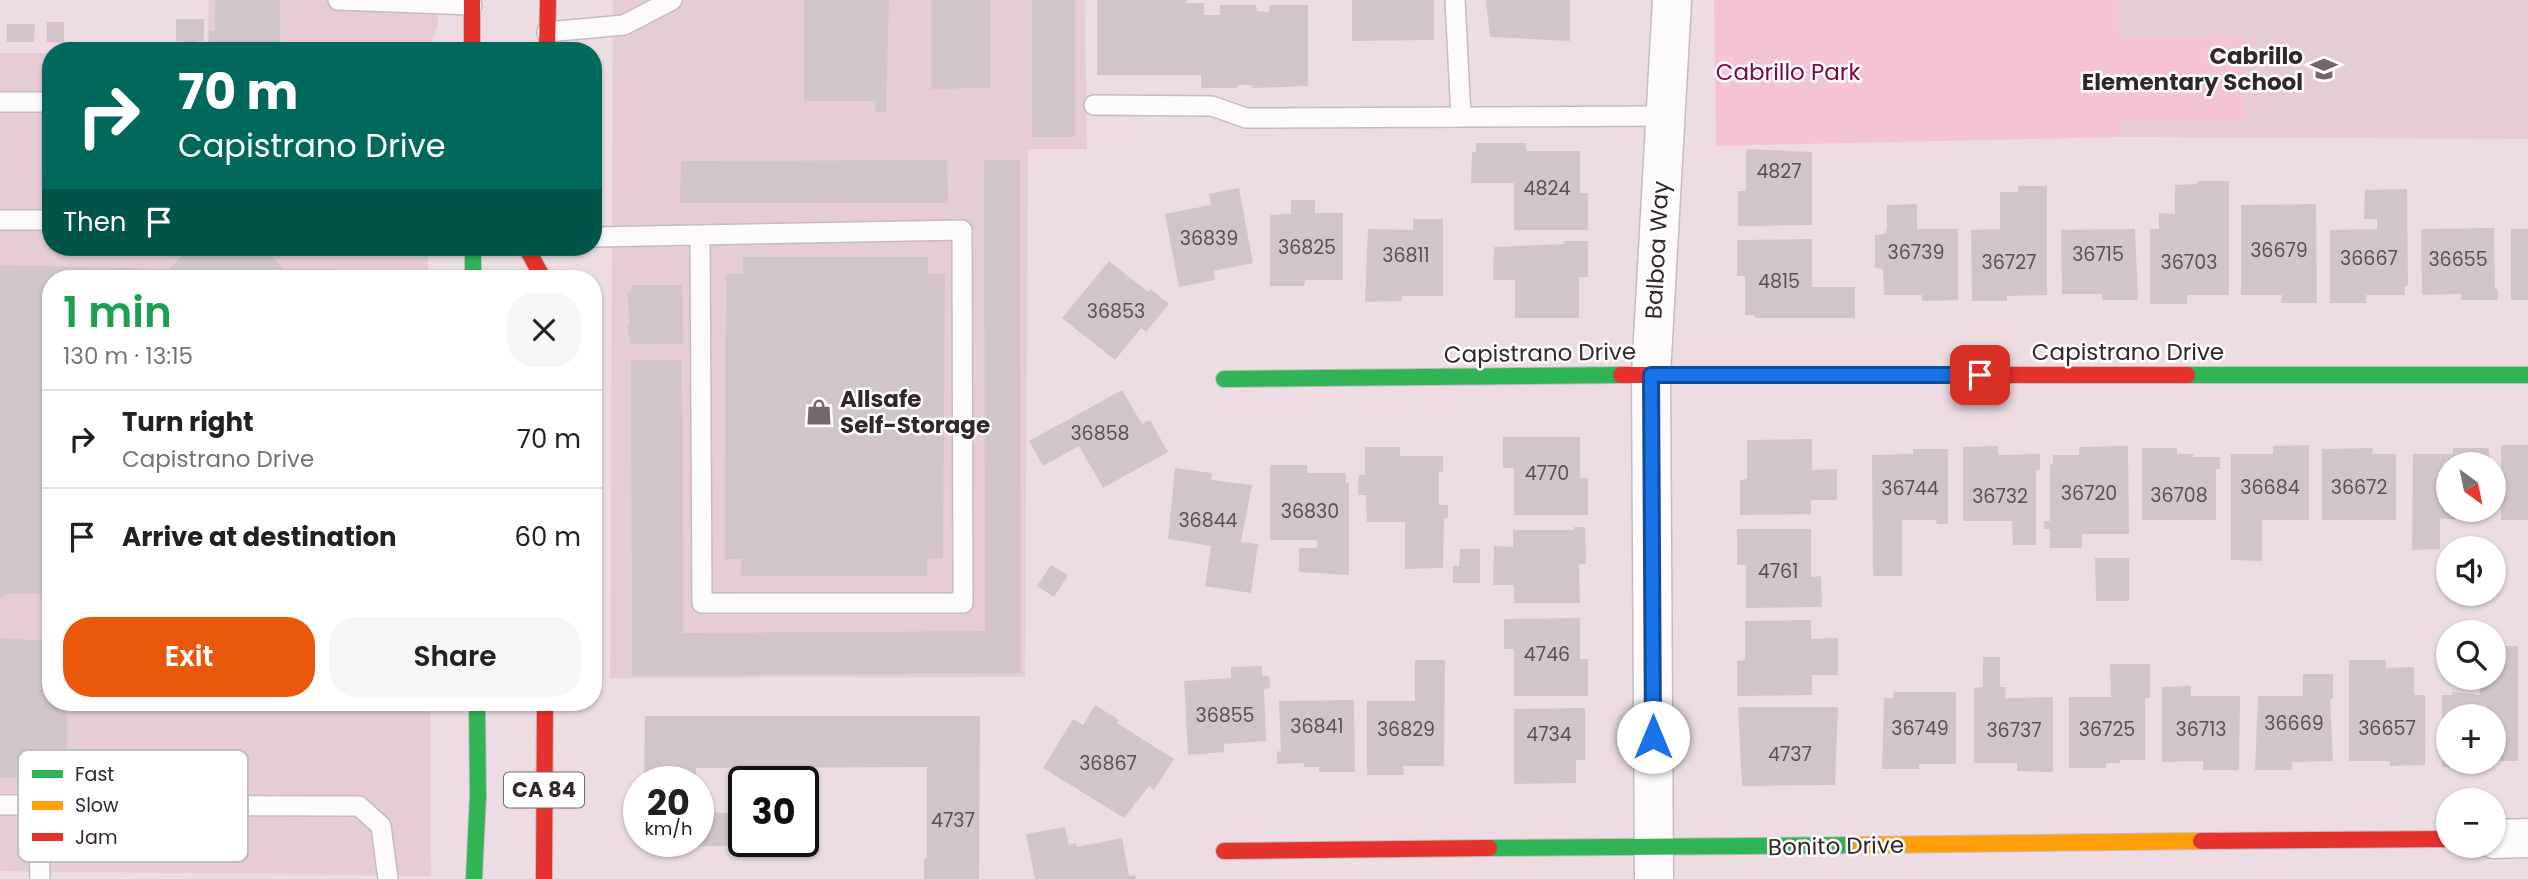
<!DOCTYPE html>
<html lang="en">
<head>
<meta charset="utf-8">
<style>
  body { margin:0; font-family:Poppins,sans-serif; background:#f6f6f6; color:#202124; height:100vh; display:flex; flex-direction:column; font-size:26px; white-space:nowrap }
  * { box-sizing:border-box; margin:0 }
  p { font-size:23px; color:#757577 }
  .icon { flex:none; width:38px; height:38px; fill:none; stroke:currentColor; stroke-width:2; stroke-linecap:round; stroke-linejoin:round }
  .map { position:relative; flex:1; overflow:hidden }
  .panel { position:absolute; left:42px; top:270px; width:560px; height:441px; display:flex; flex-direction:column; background:#fff; border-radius:28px; box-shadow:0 2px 5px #0004 }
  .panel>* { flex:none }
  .top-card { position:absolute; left:42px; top:42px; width:560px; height:214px; border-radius:28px; box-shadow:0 2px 5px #0004; background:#00695c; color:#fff; overflow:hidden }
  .needle { width:46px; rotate:147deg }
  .tools { position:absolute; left:2436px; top:452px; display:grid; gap:14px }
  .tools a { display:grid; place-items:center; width:70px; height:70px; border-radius:50%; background:#fff; box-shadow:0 2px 5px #0004; font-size:35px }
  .speed { position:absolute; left:623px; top:766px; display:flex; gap:14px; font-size:35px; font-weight:700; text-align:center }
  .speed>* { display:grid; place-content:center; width:91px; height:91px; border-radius:50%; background:#fff; box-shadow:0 2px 5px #0004; line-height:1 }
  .speed small { font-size:18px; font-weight:400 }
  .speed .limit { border:4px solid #111; border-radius:10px; background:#fff; color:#111 }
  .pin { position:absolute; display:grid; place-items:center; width:60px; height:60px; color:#fff; margin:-30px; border-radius:14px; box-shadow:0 4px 10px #0006 }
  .me { position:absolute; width:77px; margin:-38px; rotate:0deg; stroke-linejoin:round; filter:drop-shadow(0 0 5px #0008) }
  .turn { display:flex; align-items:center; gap:24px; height:147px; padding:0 21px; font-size:32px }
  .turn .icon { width:91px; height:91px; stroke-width:2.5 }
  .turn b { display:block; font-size:49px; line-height:60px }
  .then { display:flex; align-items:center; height:66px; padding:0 21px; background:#0003; gap:14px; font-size:26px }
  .round { display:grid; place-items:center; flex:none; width:74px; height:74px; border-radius:28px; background:#f6f6f6 }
  .headline { display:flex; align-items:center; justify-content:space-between; height:119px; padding:0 21px }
  h1 { font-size:42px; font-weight:600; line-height:52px; color:#1e9e55 }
  .button { display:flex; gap:14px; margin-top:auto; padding:14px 21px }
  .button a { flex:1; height:80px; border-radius:28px; background:#ea580c; color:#fff; font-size:28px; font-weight:600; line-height:80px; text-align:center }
  .button a+a { background:#f6f6f6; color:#202124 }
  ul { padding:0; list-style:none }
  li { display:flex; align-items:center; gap:21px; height:98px; padding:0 21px; border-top:2px solid #e0e0e0 }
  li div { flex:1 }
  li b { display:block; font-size:26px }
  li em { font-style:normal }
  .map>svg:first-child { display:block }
  .built { fill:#e6cdd5 }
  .green { fill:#f4c4d4 }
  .building { fill:#d2c5c9 }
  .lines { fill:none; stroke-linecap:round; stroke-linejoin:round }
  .lane-casing { stroke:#c7bbbf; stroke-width:22 }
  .street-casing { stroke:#c7bbbf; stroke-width:41 }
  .fast-casing { stroke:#c7bbbf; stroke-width:18 }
  .slow-casing { stroke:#c7bbbf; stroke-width:18 }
  .jam-casing { stroke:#c7bbbf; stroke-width:18 }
  .lane { stroke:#fcfafb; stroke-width:19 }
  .street { stroke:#fcfafb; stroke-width:38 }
  .fast { stroke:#30b455; stroke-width:16 }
  .slow { stroke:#ff9f0a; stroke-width:16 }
  .jam { stroke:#e5322d; stroke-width:16 }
  .route-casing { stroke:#114b97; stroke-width:18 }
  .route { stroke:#1a73e8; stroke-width:12 }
  .labels { text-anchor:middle; stroke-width:5; stroke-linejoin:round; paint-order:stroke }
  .number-label { font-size:19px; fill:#5c5054 }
  .shield { fill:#fff; stroke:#70686a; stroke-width:2 }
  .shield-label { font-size:21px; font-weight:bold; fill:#32272a }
  .poi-label { font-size:23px; font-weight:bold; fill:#32272a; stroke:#fff; text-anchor:end }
  .park-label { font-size:23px; fill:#7d0545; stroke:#fff }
  .street-label { font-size:23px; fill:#32272a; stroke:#fff }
  .key { fill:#fff; stroke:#c2bebf; stroke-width:2 }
  .key-label { font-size:19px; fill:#32272a }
</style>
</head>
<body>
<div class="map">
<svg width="2528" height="879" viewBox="0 0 2528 879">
  <rect width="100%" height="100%" fill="#eddde2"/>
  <path class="built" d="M209 0H438V25L428 51H207Z
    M613 0H1085L1087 149H1028L1025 677 610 678Z
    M2118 0H2528V139L2120 137Z
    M0 53H51V247H428V278H51V702H430L431 876 0 871Z"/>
  <path class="green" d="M1714 0H2118L2119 38 2244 37 2245 120 2121 121 2120 137 1716 146Z"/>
  <path class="building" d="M215 0H280V46H235V51H209V31H215Z
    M804 0H889L886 112H875V101H804Z
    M931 0H990V88L931 89Z
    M1032 0H1075V137H1032Z
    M1097 0H1187L1186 3H1204V15H1220V5H1256L1257 11 1269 12 1270 5H1308V86L1253 88 1252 85H1237V88H1201V75H1097Z
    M1352 0H1434V40L1352 41Z
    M1486 0H1570V41L1490 37Z
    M176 19H204V41H198V47L185 46V41H176Z
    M47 22H64V43L47 42Z
    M7 24H35L34 42H7Z
    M1476 143H1526V151H1580V193H1588V230H1514V183H1471L1472 152H1476Z
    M1746 149 1812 152V225L1738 226V191H1746Z
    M947 160 948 203H680L681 161Z
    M984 160H1020L1021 673 632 676 631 360H682L683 633 985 631Z
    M2197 181H2229V295H2187V304H2150V229H2159V213L2175 214V185L2197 184Z
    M2018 186H2047V295L2007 296V301H1972L1971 230 2000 229V192H2018Z
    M1239 188 1253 263 1214 271 1215 280 1179 287 1165 214 1211 205 1209 194Z
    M2407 189 2408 286H2405V295H2366V303H2330V230L2377 229V219H2364L2365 190Z
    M1291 200H1315V213H1343V280H1305L1304 286H1270V215L1291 214Z
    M1917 204V229H1958V300L1922 301V295H1884L1883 269 1875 268V235L1884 234 1887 229V205Z
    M2316 204 2317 303H2281L2282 295H2241V205Z
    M1413 219H1443V296H1402V301L1365 302 1368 229 1413 230Z
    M2494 228 2495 289H2498V300H2461V294L2422 295 2421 229Z
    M2135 229 2138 300H2102V294H2062L2061 230Z
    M2511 229H2528V300H2511Z
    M1812 239V287H1855V318H1755V315H1745V276H1737V240Z
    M1564 241H1588V277H1579V318H1515V280H1493L1494 247 1565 244Z
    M191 247H262L284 269H335V278H51V594H6L0 599V265L169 269Z
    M743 257H928V274H945L943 558 927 559V576H741L742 559H725L726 274H743Z
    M1109 261 1148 292 1150 289 1169 304 1146 332 1141 328 1115 360 1062 318Z
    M631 285H682L683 344H631L627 326H630L627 292H631Z
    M1122 390 1142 424 1150 420 1168 452 1103 488 1079 446 1043 466 1029 441Z
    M1503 437H1580V478H1588V515H1514V468H1503Z
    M1812 439V470L1837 469V500H1811V514L1740 515V480L1747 479V440Z
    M2309 445V520H2262V561L2231 560V454H2273V446Z
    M2501 445H2528V520H2501Z
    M1998 446V455L2040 454V470H2036V545H2013L2012 521H1963V447Z
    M2128 446 2129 534H2082V548H2050V529H2044V521H2050V465L2053 464V455H2079V447Z
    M1365 447H1400V456H1443V472L1439 471V505H1448V518H1444L1443 568 1405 569V522H1367L1366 495H1358L1359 475H1365Z
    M2142 448H2177V454H2193V457H2220V469H2216V520H2142Z
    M2373 448 2372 454H2396V520H2322V449Z
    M2453 448H2489L2490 464H2448V509H2486V519H2440V549L2412 550 2413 454H2453Z
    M1913 449H1948V524H1937L1936 520H1902V576H1873L1872 455 1913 454Z
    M1270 465H1307V473H1346V483H1349V575L1299 572V548H1317V540H1270Z
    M1175 468 1212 473 1211 480 1252 485 1241 542 1258 544 1251 593 1205 586 1211 546 1168 539Z
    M1574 527H1585L1586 564H1579L1580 603H1514V585H1493L1494 546 1513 547V530H1574Z
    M1737 529H1811V577L1821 576 1822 607 1746 608V565H1737Z
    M1460 549H1480V583H1453V566H1459Z
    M2095 558H2129V601H2096Z
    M1051 565 1068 575 1054 597 1037 586Z
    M1580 618V659H1588V696H1514V649H1504V619Z
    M1811 620V639L1838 638V675H1812V695L1737 696V661L1745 660V621Z
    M0 638 51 641V702H67V778H0Z
    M2494 646H2518V761H2494V716H2448V761H2477L2478 766 2442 767V695H2452V692L2480 695 2479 677H2494Z
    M1983 657H2000V687H2006L2005 698 2053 697V772L2017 771V763H1974V688L1983 687Z
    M1415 660H1445L1444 766H1403L1404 775H1367V701H1415Z
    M2349 660H2386V668L2414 667V695H2425V765L2390 766V761H2349Z
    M2110 664H2150V698H2145V760H2120V763H2106V768H2069V697H2111Z
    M1262 666V676H1269L1270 688 1264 689 1266 741 1224 744V752L1188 755 1184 681 1231 678V667Z
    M2303 674H2333V699H2330L2333 761 2292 762V770H2255L2258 696H2303Z
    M2191 686V696H2240L2239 770H2203V761L2162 762V687Z
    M1894 692H1956V764H1919V769H1882L1884 698H1893Z
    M1354 700 1355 772H1319V767H1304V763L1277 764V751L1281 752 1279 701Z
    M1095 705 1119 720 1117 723 1174 759 1154 790 1149 786 1124 818 1043 768 1073 719 1083 725Z
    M1738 707H1838L1835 785 1742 786Z
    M1585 708V760H1576V783L1514 784V709Z
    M645 716H980L979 879H924V859L927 858V767L696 768V782H644Z
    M698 812 730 813V846L650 847V842H698Z
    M1065 827 1069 845 1076 843 1077 847 1122 838 1129 876 1135 875 1136 879H1035L1026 834Z"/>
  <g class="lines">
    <g class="lane-casing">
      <path id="lane" d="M338 0 472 5
        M1455 0 1461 117
        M547 32 624 25 672 0
        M0 102H51
        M1094 105 1212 106 1246 118 1664 116
        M0 220H51
        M593 237 962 230 963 603H702L700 235
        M0 805 359 806 381 826 388 879
        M38 805 40 879"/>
    </g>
    <g class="street-casing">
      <path id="street" d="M2494 839 2528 838
        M1654 879 1651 375 1672 0"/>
    </g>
    <g class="fast-casing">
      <path id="fast" d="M473 247V278
        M2187 375H2528
        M1224 379 1621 375
        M1489 848 1861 845
        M474 879 478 795 477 702"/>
    </g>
    <g class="slow-casing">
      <path id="slow" d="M1861 845 2201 841"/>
    </g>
    <g class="jam-casing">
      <path id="jam" d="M472 0V51
        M547 51 548 0
        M526 247 543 278
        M1621 375H2187
        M2201 841 2448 839
        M1224 851 1489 848
        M544 879 545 702"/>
    </g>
    <use href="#lane" class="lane"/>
    <use href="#street" class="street"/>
    <use href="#fast" class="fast"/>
    <use href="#slow" class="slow"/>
    <use href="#jam" class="jam"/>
  </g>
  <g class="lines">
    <g class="route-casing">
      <path id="route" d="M1653 737 1651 375H1980"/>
    </g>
    <use href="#route" class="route"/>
  </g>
  <defs>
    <g id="school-bare" transform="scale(2.1)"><path d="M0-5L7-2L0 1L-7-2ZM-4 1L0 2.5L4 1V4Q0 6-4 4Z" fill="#73676a" stroke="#fff" stroke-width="2.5" paint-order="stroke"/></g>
    <g id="shop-bare" transform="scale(2.1)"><path d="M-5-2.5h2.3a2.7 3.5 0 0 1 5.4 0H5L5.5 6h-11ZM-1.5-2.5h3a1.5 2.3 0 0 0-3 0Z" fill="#73676a" stroke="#fff" stroke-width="2.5" paint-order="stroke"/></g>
  </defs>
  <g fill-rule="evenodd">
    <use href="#school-bare" x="2324" y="69"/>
    <use href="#shop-bare" x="819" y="412"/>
  </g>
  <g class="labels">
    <g class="number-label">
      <text x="1779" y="178">4827</text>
      <text x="1547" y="195">4824</text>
      <text x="1209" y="245">36839</text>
      <text x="1307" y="254">36825</text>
      <text x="2279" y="257">36679</text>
      <text x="1916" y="259">36739</text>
      <text x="2098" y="261">36715</text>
      <text x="1406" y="262">36811</text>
      <text x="2369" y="265">36667</text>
      <text x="2458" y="266">36655</text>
      <text x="2009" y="269">36727</text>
      <text x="2189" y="269">36703</text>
      <text x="1779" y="288">4815</text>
      <text x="1116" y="318">36853</text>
      <text x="1100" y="440">36858</text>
      <text x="1547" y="480">4770</text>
      <text x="2270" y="494">36684</text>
      <text x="2359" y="494">36672</text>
      <text x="1910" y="495">36744</text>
      <text x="2089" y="500">36720</text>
      <text x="2179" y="502">36708</text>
      <text x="2000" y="503">36732</text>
      <text x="1310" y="518">36830</text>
      <text x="1208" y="527">36844</text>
      <text x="1778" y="578">4761</text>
      <text x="1547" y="661">4746</text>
      <text x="1225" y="722">36855</text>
      <text x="2294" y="730">36669</text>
      <text x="1317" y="733">36841</text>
      <text x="1920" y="735">36749</text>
      <text x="2387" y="735">36657</text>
      <text x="1406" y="736">36829</text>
      <text x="2107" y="736">36725</text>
      <text x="2201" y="736">36713</text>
      <text x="2014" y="737">36737</text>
      <text x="1549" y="741">4734</text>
      <text x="1790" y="761">4737</text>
      <text x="1108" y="770">36867</text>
      <text x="953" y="827">4737</text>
    </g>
    <rect class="shield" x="504" y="772.5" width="80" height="35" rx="5"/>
    <g class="shield-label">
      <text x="544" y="797">CA 84</text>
    </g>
    <g class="poi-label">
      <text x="2303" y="64">Cabrillo<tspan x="2303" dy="26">Elementary School</tspan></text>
      <text x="840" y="407" text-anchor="start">Allsafe<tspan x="840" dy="26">Self-Storage</tspan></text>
    </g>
    <g class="park-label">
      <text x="1788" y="80">Cabrillo Park</text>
    </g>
    <g class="street-label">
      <text transform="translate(1657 250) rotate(-87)" y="8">Balboa Way</text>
      <text x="2128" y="360">Capistrano Drive</text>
      <text transform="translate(1540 353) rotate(-1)" y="8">Capistrano Drive</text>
      <text transform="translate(1836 846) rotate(-1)" y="8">Bonito Drive</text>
    </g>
  </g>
  <rect x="18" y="750" width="230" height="112" rx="10" class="key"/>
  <rect x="32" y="770" width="31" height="8" fill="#30b455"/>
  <rect x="32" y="801" width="31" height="9" fill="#ff9f0a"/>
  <rect x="32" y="833" width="31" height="8" fill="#e5322d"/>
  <g class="key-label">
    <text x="75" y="781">Fast</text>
    <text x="75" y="812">Slow</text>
    <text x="75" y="844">Jam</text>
  </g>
</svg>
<div class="tools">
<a><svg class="needle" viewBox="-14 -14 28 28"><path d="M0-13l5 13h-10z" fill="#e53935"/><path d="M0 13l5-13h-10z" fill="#757577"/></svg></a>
<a><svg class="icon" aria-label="sound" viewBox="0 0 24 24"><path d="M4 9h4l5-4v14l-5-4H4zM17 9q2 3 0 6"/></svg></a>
<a><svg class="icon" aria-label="search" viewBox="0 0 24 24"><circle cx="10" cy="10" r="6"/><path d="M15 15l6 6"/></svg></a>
<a>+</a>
<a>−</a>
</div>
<div class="speed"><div>20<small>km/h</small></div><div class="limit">30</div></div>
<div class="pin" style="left:1980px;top:375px;background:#d93025"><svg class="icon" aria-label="arrive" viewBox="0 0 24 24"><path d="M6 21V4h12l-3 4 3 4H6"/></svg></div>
<svg class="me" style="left:1653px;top:737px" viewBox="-20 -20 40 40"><circle r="19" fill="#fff"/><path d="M0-13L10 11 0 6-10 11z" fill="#1a73e8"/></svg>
<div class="top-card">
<div class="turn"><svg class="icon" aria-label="right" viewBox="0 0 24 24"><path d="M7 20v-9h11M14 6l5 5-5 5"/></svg><div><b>70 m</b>Capistrano Drive</div></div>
<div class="then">Then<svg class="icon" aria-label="arrive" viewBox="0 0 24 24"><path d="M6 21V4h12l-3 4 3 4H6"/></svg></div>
</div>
<section class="panel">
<div class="headline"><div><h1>1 min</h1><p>130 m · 13:15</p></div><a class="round"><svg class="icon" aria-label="close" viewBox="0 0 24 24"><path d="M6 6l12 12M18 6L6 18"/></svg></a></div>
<ul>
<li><svg class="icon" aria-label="right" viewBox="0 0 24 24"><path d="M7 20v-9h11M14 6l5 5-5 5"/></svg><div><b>Turn right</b><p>Capistrano Drive</p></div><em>70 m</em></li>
<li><svg class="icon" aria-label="arrive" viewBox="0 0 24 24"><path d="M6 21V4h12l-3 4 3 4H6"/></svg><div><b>Arrive at destination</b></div><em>60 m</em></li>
</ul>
<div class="button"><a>Exit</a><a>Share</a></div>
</section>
</div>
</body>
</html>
